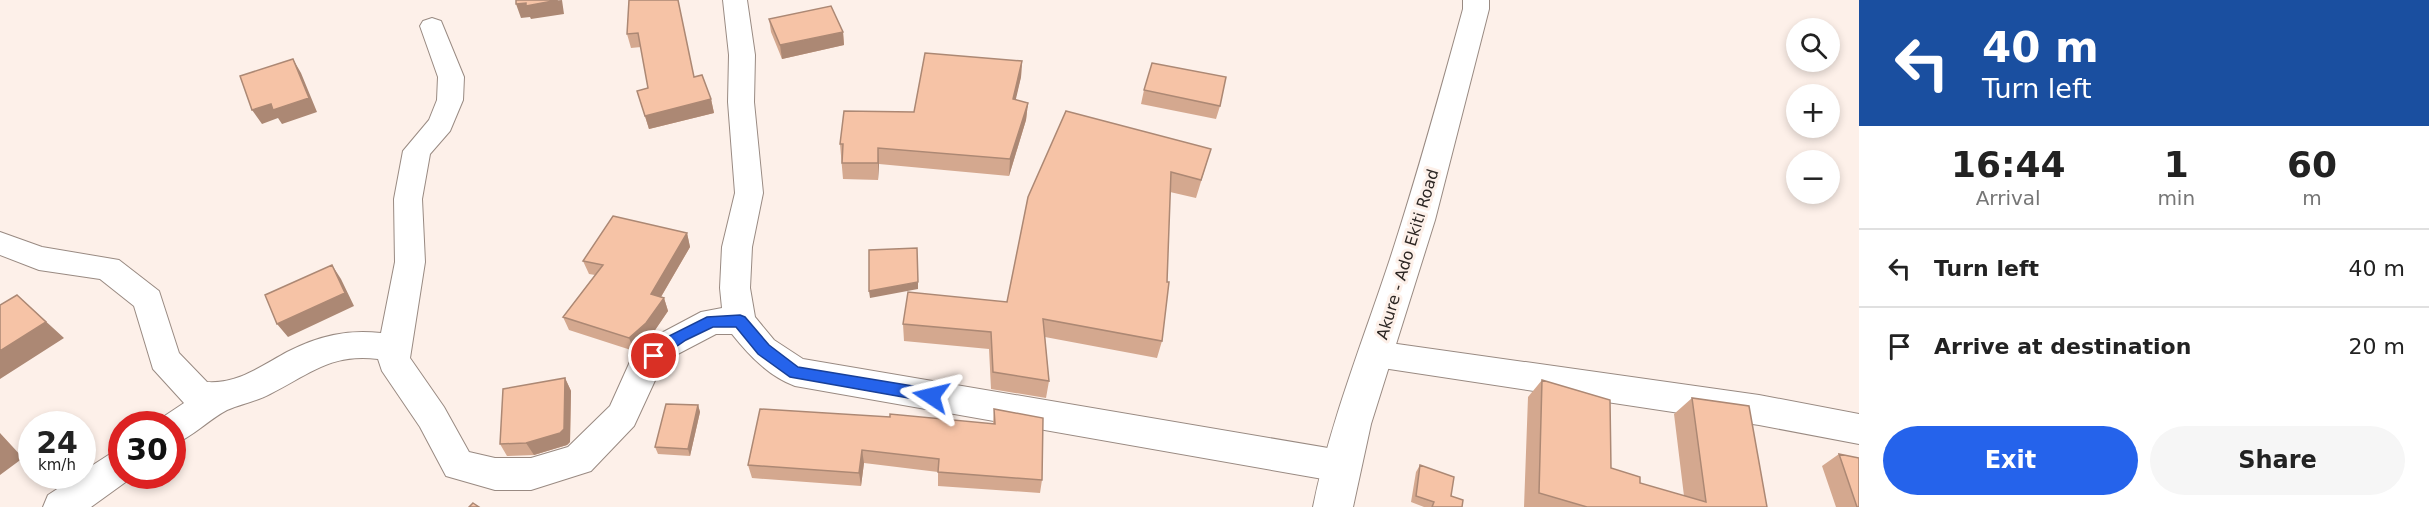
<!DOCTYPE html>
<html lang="en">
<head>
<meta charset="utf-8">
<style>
  body { margin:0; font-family:"DejaVu Sans",sans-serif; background:#f6f6f6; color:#222; height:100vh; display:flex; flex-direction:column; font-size:22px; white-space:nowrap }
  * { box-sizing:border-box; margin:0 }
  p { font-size:20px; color:#767676 }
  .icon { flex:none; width:33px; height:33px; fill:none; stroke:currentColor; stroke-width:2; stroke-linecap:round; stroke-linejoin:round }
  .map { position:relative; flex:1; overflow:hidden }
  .sheet { display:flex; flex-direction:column; background:#fff; width:570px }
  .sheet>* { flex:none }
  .top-card { background:#1a4fa0; color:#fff; overflow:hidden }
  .tools { position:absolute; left:1786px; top:18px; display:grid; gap:12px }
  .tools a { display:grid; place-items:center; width:54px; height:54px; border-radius:50%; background:#fff; box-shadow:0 3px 9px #0003; font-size:30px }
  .speed { position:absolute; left:18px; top:411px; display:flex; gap:12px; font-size:30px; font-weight:700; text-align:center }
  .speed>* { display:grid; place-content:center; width:78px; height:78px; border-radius:50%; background:#fff; box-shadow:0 3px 9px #0003; line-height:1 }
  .speed small { font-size:15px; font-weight:400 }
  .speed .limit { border:9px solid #d22; background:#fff; color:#111 }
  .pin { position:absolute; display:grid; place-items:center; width:51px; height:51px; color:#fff; margin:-26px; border:3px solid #fff; border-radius:50%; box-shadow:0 2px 6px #0007 }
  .me { position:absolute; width:66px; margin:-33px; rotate:280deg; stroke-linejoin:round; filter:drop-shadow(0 0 4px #0008) }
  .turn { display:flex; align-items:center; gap:21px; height:126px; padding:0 24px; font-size:27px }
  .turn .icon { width:78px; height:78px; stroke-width:2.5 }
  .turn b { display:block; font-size:42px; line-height:51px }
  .eta { display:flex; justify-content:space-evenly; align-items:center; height:102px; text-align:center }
  .eta b { font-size:36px; font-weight:600; line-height:42px }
  .action { display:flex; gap:12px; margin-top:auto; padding:12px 24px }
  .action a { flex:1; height:69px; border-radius:36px; background:#2563eb; color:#fff; font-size:24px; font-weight:600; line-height:69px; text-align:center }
  .action a+a { background:#f6f6f6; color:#222 }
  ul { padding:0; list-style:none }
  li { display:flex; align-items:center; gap:18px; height:78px; padding:0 24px; border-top:2px solid #e0e0e0 }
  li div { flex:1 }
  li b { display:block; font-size:22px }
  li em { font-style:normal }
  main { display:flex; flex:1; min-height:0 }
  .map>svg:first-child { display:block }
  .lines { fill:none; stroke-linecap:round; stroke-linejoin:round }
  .minor-casing { stroke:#998a82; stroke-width:2 }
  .major-casing { stroke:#998a82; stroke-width:2 }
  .minor { fill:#fff; fill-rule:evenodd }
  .major { fill:#fff; fill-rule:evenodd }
  .wall { fill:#d4a88f }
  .shaded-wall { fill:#ac8874 }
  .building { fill:#f6c3a6; stroke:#ac8874; stroke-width:1.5 }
  .route { fill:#2563eb; stroke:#184099; stroke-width:1.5 }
  .labels { text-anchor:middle; stroke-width:6; stroke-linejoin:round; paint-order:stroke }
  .street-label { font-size:16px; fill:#2c2623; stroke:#fdf0e9 }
</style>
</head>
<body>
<main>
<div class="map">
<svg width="1859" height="507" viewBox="0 0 1859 507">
  <rect width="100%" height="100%" fill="#fdf0e9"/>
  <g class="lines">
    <g class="minor-casing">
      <path id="minor" d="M723 0H747L755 55 754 102 763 193 752 247 750 288 755 317 774 340 803 359 1340 450 1352 455 1358 466 1352 477 1340 482 795 386C768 376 749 355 732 334H716L674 356 658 374 634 426 591 471 531 490H495L446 476 420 427 382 371 378 359C331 353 310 374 270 394 257 401 241 404 227 410 208 420 193 437 172 445V424H157L160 419 184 403 153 369 134 306 100 279 39 270 0 255V232L42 247 119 260 159 291 179 353 207 382C238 384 261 366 287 352 318 336 347 329 381 333L395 262 394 199 403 151 429 120 437 100 438 77 420 26 423 21 432 18 441 21 464 77 463 100 450 131 430 154 422 199 425 262 410 358 444 407 469 452 495 458H531L568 447 610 406 633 355 652 338 701 312 722 308 720 288 722 247 735 193 728 102 729 55Z
        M1376 341 1759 395 1859 414V444L1759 425 1376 367 1365 364 1360 354 1365 344Z
        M122 449V476H134L91 507H43L48 495 77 476H82V472L110 454Z"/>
    </g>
    <g class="major-casing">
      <path id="major" d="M1463 0H1489V9L1435 220 1371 424 1353 507H1313C1330 422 1363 341 1390 259 1417 176 1440 93 1463 9Z"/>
    </g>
    <use href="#minor" class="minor"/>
    <use href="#major" class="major"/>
  </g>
  <path class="wall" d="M629 0 694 77 711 99 714 113 649 129 637 91 648 88 641 47 631 48 627 34Z
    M769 19 843 32 844 45 782 59 771 32Z
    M1022 61 1021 77 1015 100 1028 103 1026 120 1009 176 879 164 878 180 843 179 840 144 914 112Z
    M1144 90 1220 106 1216 119 1141 104Z
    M1211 149 1196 198 1170 192 1162 341 1157 358 1045 337 1049 381 1046 398 991 389 989 349 904 341 903 324 1007 302 1028 197Z
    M687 233 690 247 661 297 664 298 668 311 651 336 634 351 569 330 563 317 595 275 589 274 583 261Z
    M565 378 571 391 570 442 567 445 534 455 507 456 500 444Z
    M1542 380 1611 468 1640 483 1684 496 1674 414 1692 398 1767 507H1524L1528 397Z
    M698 405 700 412 690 456 658 454 655 447Z
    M994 409 1042 480 1040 493 938 486V472L864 463 861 486 752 478 748 465 993 424Z
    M1839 454 1859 507H1836L1822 466Z
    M1420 465 1462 507H1424L1411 502 1416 472Z"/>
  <path class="shaded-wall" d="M562 0 564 14 531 19 530 17 521 18 516 4Z
    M843 32 844 45 782 59 780 45Z
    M293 59 301 73 317 112 282 124 278 118 262 124 252 110Z
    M1022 61 1021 77 1012 116 1013 99Z
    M711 99 714 113 649 129 645 116Z
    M1028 103 1026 120 1009 176 1010 159Z
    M878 148 879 164 878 180Z
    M687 233 690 247 655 307 651 294Z
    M332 265 341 279 354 306 288 337 277 324Z
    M918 282V289L870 298 869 291Z
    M17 295 64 338 0 379V351Z
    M664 298 668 311 651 336 634 351 629 338Z
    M565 378 571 391 570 442 567 445 534 455 526 443Z
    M698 405 700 412 690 456 688 449Z
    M0 433 23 458 0 475Z
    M862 450 864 463 861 486 859 473Z"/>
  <path class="building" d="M516 0H558L526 6V3L516 4Z
    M629 0H678L694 77 702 75 711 99 645 116 637 91 648 88 638 33 627 34Z
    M831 6 843 32 780 45 769 19Z
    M925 53 1022 61 1013 99 1028 103 1010 159 878 148V163H842L843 144H840L844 111 914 112Z
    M293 59 309 98 273 110 271 104 252 110 240 76Z
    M1152 63 1226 77 1220 106 1144 90Z
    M1066 111 1211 149 1201 180 1171 172 1167 282H1169L1162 341 1043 319 1049 381 993 372 991 332 903 324 908 292 1007 302 1028 197Z
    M613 216 687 233 651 294 664 298 646 323 629 338 563 317 603 265 583 261Z
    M917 248 918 282 869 291V250Z
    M332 265 345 293 277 324 265 295Z
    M17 295 46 322 0 351V305Z
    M565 378 564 429 560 433 526 443 500 444 503 389Z
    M1542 380 1610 400 1611 468 1640 477V483L1706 502 1692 398 1749 406 1767 507H1587L1539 493Z
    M666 404 698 405 688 449 655 447Z
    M760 409 890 417V414L995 424 994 409 1043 418 1042 480 938 472 939 459 862 450 859 473 748 465Z
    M1839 454 1859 458V507H1857Z
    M1420 465 1454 477 1451 496 1463 500 1462 507H1432L1434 502 1416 496Z
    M473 503 479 507H469Z"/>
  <path class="route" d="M740 315 745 317 769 345 798 367 931 389 936 391 939 396 936 400 931 402 790 377 758 354 736 327H713L686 340 654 362 648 360 646 356 657 342 707 317Z"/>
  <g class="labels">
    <g class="street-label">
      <text transform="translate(1407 254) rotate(-73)" y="6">Akure - Ado Ekiti Road</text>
    </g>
  </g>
</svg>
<div class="tools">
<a><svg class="icon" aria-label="search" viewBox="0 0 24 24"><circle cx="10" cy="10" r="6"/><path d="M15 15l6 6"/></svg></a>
<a>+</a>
<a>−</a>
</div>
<div class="speed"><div>24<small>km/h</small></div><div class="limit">30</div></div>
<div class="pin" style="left:654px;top:356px;background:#d93025"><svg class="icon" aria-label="arrive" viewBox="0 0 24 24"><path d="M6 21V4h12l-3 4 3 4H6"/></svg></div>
<svg class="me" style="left:931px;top:396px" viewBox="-20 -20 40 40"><path d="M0-17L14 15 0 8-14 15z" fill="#2563eb" stroke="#fff" stroke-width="4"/></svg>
</div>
<section class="sheet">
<div class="top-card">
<div class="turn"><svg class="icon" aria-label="left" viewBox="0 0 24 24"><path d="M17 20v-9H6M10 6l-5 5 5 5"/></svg><div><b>40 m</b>Turn left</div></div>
</div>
<div class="eta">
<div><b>16:44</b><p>Arrival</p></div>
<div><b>1</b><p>min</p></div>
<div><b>60</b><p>m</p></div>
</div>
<ul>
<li><svg class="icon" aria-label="left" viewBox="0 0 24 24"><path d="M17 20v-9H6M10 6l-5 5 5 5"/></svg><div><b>Turn left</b></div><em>40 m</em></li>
<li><svg class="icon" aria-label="arrive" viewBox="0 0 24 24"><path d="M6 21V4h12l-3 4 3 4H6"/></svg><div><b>Arrive at destination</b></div><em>20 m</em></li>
</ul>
<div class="action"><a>Exit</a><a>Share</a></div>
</section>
</main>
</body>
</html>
